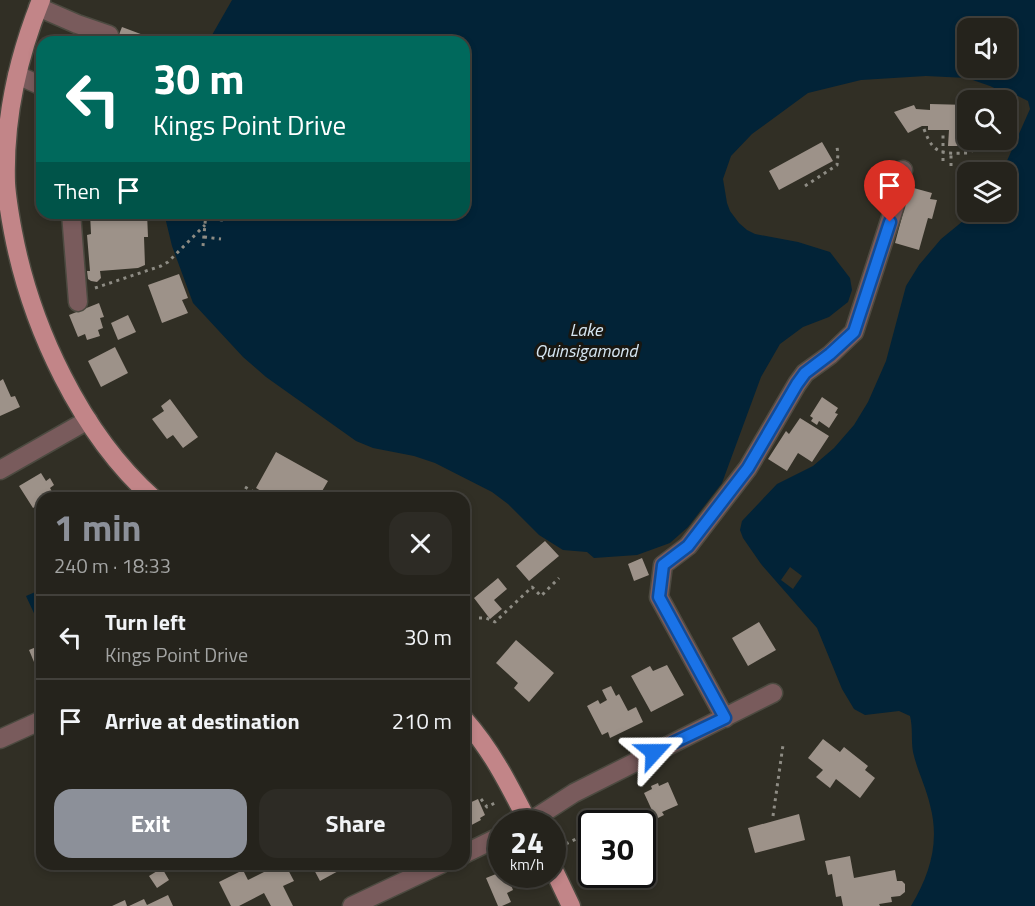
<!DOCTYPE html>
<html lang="en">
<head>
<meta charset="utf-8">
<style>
  body { margin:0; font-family:"Titillium Web",sans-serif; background:#2d2b25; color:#f1f3f6; height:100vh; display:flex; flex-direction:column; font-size:22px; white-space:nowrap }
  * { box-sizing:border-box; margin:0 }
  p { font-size:20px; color:#a3a4a3 }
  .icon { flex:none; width:33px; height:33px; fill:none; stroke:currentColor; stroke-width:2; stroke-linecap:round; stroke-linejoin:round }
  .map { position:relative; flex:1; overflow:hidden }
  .drawer { position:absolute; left:36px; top:492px; width:434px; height:378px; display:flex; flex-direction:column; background:#25231c; border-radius:18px; box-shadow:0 3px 9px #0003,0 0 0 2px #42403b }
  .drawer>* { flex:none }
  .top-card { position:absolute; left:36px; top:36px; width:434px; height:183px; border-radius:18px; box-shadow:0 3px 9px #0003,0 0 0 2px #42403b; background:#00695c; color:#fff; overflow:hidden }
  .fabs { position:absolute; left:957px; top:18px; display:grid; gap:12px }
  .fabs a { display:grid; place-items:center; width:60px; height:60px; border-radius:12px; background:#25231c; box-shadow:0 3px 9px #0003,0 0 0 2px #42403b; font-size:30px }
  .speed { position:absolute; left:488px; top:810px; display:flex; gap:12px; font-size:30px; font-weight:700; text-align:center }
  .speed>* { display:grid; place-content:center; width:78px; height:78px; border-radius:50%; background:#25231c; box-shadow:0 3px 9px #0003,0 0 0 2px #42403b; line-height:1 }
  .speed small { font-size:15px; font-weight:400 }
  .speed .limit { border:3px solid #111; border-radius:9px; background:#fff; color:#111 }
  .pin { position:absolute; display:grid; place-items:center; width:51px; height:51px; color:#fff; margin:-62px -26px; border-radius:50% 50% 50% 0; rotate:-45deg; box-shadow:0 0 6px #0007 }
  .pin .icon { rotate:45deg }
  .me { position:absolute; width:66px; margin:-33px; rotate:66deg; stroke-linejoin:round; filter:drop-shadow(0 0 4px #0008) }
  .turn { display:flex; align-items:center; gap:21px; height:126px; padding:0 18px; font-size:27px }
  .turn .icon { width:78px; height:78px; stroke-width:2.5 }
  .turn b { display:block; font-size:42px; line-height:51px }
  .then { display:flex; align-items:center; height:57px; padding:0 18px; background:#0003; gap:12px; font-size:22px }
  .round { display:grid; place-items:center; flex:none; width:63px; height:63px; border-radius:18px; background:#2d2b25 }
  .summary { display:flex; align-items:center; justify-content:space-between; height:102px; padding:0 18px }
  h1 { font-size:36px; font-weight:700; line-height:45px; color:#8c9099 }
  .cta { display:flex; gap:12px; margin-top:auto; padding:12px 18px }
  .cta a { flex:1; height:69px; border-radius:18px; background:#8c9099; color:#fff; font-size:24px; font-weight:700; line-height:69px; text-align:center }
  .cta a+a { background:#2d2b25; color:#f1f3f6 }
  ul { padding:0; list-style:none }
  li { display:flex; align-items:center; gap:18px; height:84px; padding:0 18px; border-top:2px solid #42403b }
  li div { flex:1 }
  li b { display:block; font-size:22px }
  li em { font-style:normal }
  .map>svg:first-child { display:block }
  .water { fill:#022337; fill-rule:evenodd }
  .pier { fill:#312f25 }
  .building { fill:#9d9289 }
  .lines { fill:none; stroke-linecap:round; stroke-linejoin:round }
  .minor-casing { stroke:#4c4a40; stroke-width:21 }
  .major-casing { stroke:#4c4a40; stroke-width:21 }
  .path { stroke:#8e8c84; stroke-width:3; stroke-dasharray:3 4.5; stroke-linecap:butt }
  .minor { stroke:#795b5c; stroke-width:18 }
  .major { stroke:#c28588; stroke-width:18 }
  .route-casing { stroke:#114b97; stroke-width:15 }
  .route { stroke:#1a73e8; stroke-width:10 }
  .labels { text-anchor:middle; stroke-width:6; stroke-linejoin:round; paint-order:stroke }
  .water-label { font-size:18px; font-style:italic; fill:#d6e6f2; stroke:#181712 }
</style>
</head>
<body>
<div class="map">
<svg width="1035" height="906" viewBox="0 0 1035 906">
  <rect width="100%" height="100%" fill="#312f25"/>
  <path class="water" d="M232 0H1035V906H911C930 874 940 842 930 805 926 787 917 770 913 752 911 740 913 728 910 716L899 711 865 715 854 709 842 689 817 628 761 564 743 538 740 530 742 521 777 484 813 466 834 448 854 425 868 402 886 361 906 286 919 265 941 239 974 212H1006V172H1002L1030 109 1028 101 1018 96 1007 94 990 86 967 78 926 76 861 80 808 93 752 134 731 156 723 179 727 203 730 211 739 223 747 230 755 234 798 242 830 252 850 278 852 290 848 302 829 317 803 327 780 344 761 377 722 483 688 527 670 543 637 555 594 558 587 552 563 550 539 535 508 504 492 492 435 463 414 456 373 448 356 441 266 377 243 357 193 303 172 246 164 213H464V42H208ZM968 28H1006V68H968Z
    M40 590 42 594V623L39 624 26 596Z"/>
  <path class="pier" d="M790 567 802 576 793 589 781 580Z"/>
  <path class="building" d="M122 27 154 39 153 42H116Z
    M930 104 968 105V140H972L971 146H948L949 130H928V126H922L908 133 894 112 914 105 916 109 930 110Z
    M822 142 833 161 779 190 769 171Z
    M910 187 932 193 930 199 937 200 932 219 928 218 919 250 895 243Z
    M90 213H147L148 237H144L145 265 138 268 100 271 101 278 97 282 91 281 88 279 87 271H90L87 235 91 234Z
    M179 274 188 298 182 300 188 313 162 323 148 285Z
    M99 303 104 317 100 318 103 328 98 330 100 336 87 340 85 334 78 337 69 315Z
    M128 315 136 332 118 340 111 323Z
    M115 347 128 373 101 387 88 361Z
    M3 379 11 397 15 396 20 407 0 416V381Z
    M822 397 838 408 835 413 838 414 829 428 819 421 817 425 811 421 813 418 810 416Z
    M170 399 198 437 183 448 173 435 167 439 152 419 164 411 161 406Z
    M800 418 829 436 812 462 798 453 787 471 768 459 786 431 789 434Z
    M276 452 328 481 318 498H294L281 491 278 498H273L256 488Z
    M41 473 46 481 50 478 54 485 50 488 54 495 49 498H42V502L33 508 19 486Z
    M346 490 363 498H342Z
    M545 541 559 556 529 581 516 566Z
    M642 558 649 575 634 581 628 564Z
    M498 578 507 589 494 600 502 609 490 619 474 598Z
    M759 622 776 650 748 666 732 638Z
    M42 628V668L38 660 34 662 29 650 41 645 35 631Z
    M516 640 554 673 529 702 514 688 518 683 496 663Z
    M667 665 684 695 651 712 631 676 650 666 653 671Z
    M611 686 616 696 619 694 628 711 636 707 643 722 610 738 608 732 602 735 587 706 598 700 600 704 607 700 602 690Z
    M823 739 840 752 844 747 868 766 865 770 875 778 860 798 836 779 830 788 816 777 823 770 808 758Z
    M668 782 678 805 662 812 664 815 656 819 644 793 652 789 651 786 658 783 659 786Z
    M478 799 485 815 480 818 481 820 464 829V801L465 805Z
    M610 809 618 824H591V837L587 830 591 828 587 821Z
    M799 814 805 840 755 853 748 828Z
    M850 856 854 878 895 870 897 881H902L905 884V892L900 896 891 897 892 902 879 904 880 906H843L841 896 836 897 832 874 828 875 825 861Z
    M280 864H285L294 881 283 886 293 906H271L264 893 239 906H231L219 882 243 870 248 880Z
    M311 864H339L342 869 320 881Z
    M162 868 169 880 157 888 149 876Z
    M501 872V874H511L513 878 509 880 513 890 507 893 511 902 502 906H498L486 878Z
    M609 874H644L645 877 616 890Z
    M168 895 173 906H129L144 899 147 905Z
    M125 900 127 906H112Z"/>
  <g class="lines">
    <g class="minor-casing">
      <path id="minor" d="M38 7 77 24 109 35
        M17 75 42 86
        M71 213 78 302
        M0 470 88 420
        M725 718 659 597 663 565 688 546 748 468 797 384 805 373 830 355 854 332 895 205 903 170
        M0 739 42 720
        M526 824 574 793 773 693
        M464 854 501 836
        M352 906 441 864"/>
    </g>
    <g class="major-casing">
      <path id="major" d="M41 0C18 57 4 121 6 183 7 199 10 216 13 232 31 327 81 434 153 498
        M464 719C493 752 509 785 529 824
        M552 866 571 906"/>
    </g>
    <path class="path" d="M1004 100 1006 97
      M924 129C934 157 944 153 970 153L973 149V144C981 144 991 145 997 140
      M943 161V134
      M951 166V153
      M805 186 837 165 838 154 837 147
      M205 218 223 220
      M204 237 221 239
      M203 246 206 213
      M95 288 161 266 168 262 205 225
      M245 487 264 498
      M479 618H486L495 622 532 587 541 596 559 578
      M464 763 468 760
      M481 799 487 807 497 802
      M773 816 783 745
      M559 847 585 835"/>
    <use href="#minor" class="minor"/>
    <use href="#major" class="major"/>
  </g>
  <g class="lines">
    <g class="route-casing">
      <path id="route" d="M654 752 725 718 659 597 663 565 688 546 748 468 797 384 805 373 830 354 854 332 890 222"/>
    </g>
    <use href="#route" class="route"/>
  </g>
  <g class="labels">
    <g class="water-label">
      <text x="586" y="336">Lake<tspan x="586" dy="21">Quinsigamond</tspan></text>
    </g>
  </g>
</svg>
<div class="fabs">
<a><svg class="icon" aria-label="sound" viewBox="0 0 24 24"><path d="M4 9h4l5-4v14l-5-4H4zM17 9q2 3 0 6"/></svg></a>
<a><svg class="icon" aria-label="search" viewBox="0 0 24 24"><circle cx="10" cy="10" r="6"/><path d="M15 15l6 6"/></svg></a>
<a><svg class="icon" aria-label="layers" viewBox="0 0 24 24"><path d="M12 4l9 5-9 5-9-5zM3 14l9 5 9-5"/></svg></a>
</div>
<div class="speed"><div>24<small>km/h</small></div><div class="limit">30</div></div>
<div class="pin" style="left:890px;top:222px;background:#d93025"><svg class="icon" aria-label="arrive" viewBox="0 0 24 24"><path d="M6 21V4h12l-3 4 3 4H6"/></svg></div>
<svg class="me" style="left:654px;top:752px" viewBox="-20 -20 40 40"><path d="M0-17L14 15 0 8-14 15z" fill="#1a73e8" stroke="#fff" stroke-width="4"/></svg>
<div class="top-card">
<div class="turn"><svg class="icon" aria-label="left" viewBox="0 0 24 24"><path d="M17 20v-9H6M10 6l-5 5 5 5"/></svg><div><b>30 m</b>Kings Point Drive</div></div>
<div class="then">Then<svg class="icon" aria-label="arrive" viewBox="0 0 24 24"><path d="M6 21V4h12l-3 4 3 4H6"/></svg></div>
</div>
<section class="drawer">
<div class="summary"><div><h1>1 min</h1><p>240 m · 18:33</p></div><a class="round"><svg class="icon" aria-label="close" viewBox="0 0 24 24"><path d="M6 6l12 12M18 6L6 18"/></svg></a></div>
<ul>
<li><svg class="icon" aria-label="left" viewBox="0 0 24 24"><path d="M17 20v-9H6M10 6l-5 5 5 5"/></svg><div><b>Turn left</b><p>Kings Point Drive</p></div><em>30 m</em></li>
<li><svg class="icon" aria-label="arrive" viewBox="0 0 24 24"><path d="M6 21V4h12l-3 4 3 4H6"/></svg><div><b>Arrive at destination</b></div><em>210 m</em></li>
</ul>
<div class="cta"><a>Exit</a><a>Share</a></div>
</section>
</div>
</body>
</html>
